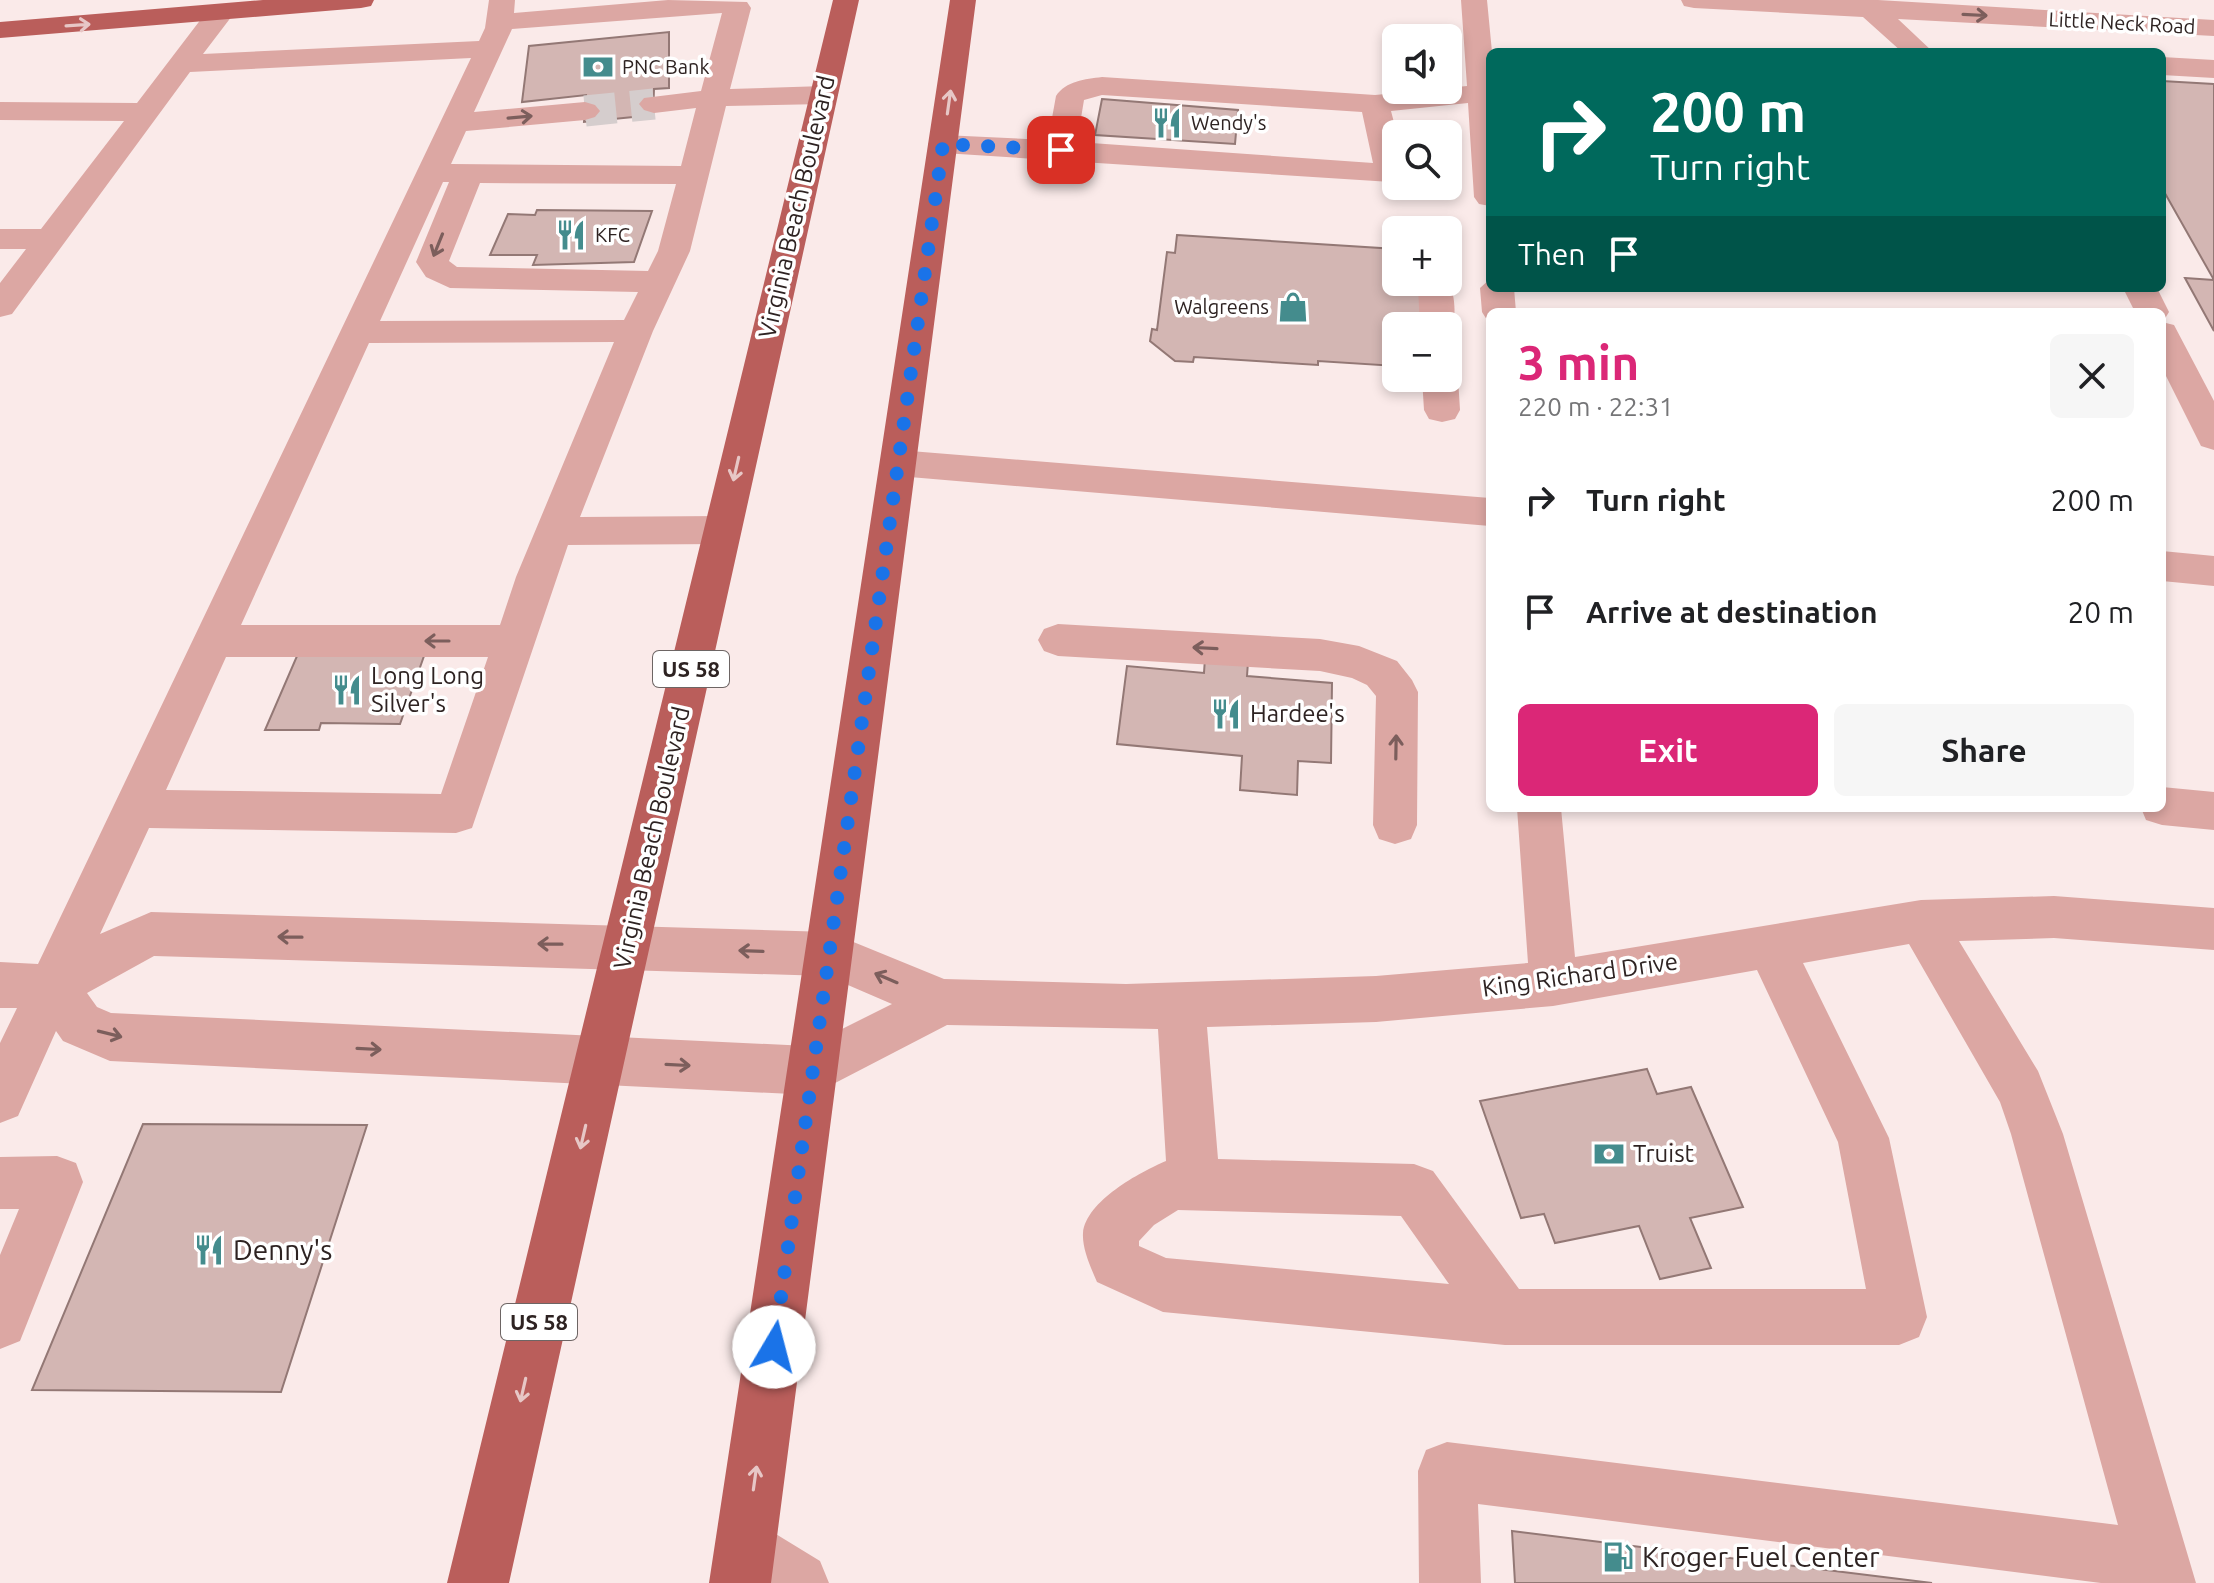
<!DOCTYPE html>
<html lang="en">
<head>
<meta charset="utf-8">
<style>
  body { margin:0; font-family:Ubuntu,sans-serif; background:#f6f6f6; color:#202124; height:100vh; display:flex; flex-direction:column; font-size:30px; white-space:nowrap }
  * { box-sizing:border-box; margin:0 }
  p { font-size:26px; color:#757577 }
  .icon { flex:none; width:44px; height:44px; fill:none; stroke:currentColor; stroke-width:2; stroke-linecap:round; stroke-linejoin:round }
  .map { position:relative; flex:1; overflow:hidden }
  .panel { position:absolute; left:1486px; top:308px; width:680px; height:504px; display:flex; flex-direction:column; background:#fff; border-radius:12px; box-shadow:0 4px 12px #0003 }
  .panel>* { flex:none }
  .banner { position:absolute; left:1486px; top:48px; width:680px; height:244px; border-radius:12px; box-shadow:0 4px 12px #0003; background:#00695c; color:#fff; overflow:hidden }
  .fabs { position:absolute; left:1382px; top:24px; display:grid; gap:16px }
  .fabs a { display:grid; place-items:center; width:80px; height:80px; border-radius:12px; background:#fff; box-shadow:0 4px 12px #0003; font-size:40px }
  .pin { position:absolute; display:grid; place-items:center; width:68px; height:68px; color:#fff; margin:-34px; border-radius:16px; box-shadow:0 4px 12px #0006 }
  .me { position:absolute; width:88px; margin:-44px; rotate:8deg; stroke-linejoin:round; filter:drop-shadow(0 0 6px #0008) }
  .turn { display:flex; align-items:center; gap:28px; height:168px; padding:0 32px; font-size:36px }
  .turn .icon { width:104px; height:104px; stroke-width:2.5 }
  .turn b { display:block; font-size:56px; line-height:68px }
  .then { display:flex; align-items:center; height:76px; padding:0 32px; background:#0003; gap:16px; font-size:30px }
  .round { display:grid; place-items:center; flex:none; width:84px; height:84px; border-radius:12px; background:#f6f6f6 }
  .summary { display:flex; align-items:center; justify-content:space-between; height:136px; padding:0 32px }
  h1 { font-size:48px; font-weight:700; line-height:60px; color:#db2777 }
  .primary-button { display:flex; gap:16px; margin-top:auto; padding:16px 32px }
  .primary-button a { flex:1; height:92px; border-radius:12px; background:#db2777; color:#fff; font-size:32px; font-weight:700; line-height:92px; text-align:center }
  .primary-button a+a { background:#f6f6f6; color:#202124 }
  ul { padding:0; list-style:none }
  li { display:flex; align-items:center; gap:24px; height:112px; padding:0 32px }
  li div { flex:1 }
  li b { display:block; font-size:30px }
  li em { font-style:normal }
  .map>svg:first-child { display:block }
  .built { fill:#faeae9; fill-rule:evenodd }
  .building { fill:#d3b6b3; stroke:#937875; stroke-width:2 }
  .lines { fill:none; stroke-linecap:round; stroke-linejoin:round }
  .minor-tunnel { stroke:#d5cdcd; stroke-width:31; stroke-dasharray:31 15; stroke-linecap:butt }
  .minor { fill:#dca7a3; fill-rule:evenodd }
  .major { fill:#ba5e5b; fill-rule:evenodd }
  .oneway { stroke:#7c5e5c }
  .oneway2 { stroke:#e7c7c6 }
  .route { stroke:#1a73e8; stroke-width:14; stroke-dasharray:0 25.2 }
  .labels { text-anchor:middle; stroke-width:7; stroke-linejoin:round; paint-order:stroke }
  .far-street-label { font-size:20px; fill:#2e2322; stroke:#fff }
  .far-poi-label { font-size:20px; fill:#2e2322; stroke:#fff; text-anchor:start }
  .shield { fill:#fff; stroke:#6d6564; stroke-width:2 }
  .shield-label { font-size:22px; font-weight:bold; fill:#2e2322 }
  .street-label { font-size:24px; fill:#2e2322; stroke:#fff }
  .poi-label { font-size:24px; fill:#2e2322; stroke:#fff; text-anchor:start }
  .near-poi-label { font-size:28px; fill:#2e2322; stroke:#fff; text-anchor:start }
</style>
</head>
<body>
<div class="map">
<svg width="2214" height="1583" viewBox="0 0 2214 1583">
  <rect width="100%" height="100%" fill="#fff8f8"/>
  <path class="built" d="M0 0H2214V1583H0ZM1396 38H1448V90H1396ZM1490 52H2162V288H1490ZM1396 134H1448V186H1396ZM1396 230H1448V282H1396ZM1490 312H2162V808H1490ZM1396 326H1448V378H1396Z"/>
  <path class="building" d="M669 32V88L654 89 653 115 584 122 586 95 522 102 529 46Z
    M2162 81 2214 84V280L2162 188Z
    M1102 99 1238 110 1235 144 1095 135Z
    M537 210 652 211 634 262 533 265 537 255H490L508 214 535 215Z
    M1177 235 1396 249V282H1437L1427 326H1396V366L1318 361V365L1194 357 1193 362 1175 361 1150 341 1152 329 1157 330 1167 252 1175 253Z
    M2185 278 2214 280V331Z
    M297 656H424L400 724 321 723 319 730H265Z
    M1205 658 1248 662 1247 676 1332 683 1331 763 1298 761 1297 795 1240 790 1242 756 1117 744 1127 666 1204 673Z
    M1647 1069 1657 1094 1691 1087 1743 1207 1690 1218 1711 1268 1660 1279 1639 1226 1555 1243 1544 1214 1521 1218 1480 1101Z
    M143 1124 367 1125 281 1392 32 1390Z
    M1512 1531 1932 1583H1515Z"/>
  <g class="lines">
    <path class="minor-tunnel" d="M585 111 654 104"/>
    <path class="minor" d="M489 0H515L514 13 668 0 747 2 751 8 730 89 824 86 834 89 838 95 834 101 824 104 726 106 690 251 653 331 580 517 722 516 736 520 741 530 736 540 722 544 568 545 472 828 456 833 149 828 100 934 151 912 829 932 944 979 1126 984 1376 976 1528 963 1517 808H1561L1575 957 1921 900 2054 896 2214 908V950L2054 938 1959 941 2038 1071 2063 1134 2196 1583H2101L1478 1504 1481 1583H1419L1418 1471 1426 1450 1447 1442 2118 1525 2011 1134 2000 1102 1909 944 1803 963 1889 1138 1927 1317 1919 1337 1899 1345H1505L1163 1312 1097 1282C1091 1268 1082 1249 1083 1233 1086 1201 1140 1172 1166 1161L1158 1029 947 1025 812 1095 110 1061 63 1041 56 1031 18 1116 0 1123V1043L17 1008H0V962L38 964 471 58 190 72 12 314 0 317V283L26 249H0V229H41L124 121 0 120V102L137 103 211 6H231L235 12 203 54 479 41 485 28ZM722 13 701 91 644 98 639 104 644 110 654 113 696 108 681 166 451 164 466 131 585 120 595 117 600 111 595 105 585 102 474 112 512 29ZM443 182H449L416 262 426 277 450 288 638 292 624 320 380 321ZM480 183 676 184 658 251 648 271 457 267 449 261ZM614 342 516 577 500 625H241L369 343ZM226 657H488L441 794 166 790ZM154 956 827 976 892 1004 808 1046 111 1013 97 1007 87 993ZM1757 970 1838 1142 1866 1289H1519L1433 1171 1414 1164 1218 1159 1207 1027 1376 1022 1553 1006ZM1178 1210 1401 1216 1449 1284 1166 1258 1139 1246V1241L1154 1225Z
      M1461 0H1487L1492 52 1490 206 1479 204 1474 197 1468 103 1391 111 1397 134 1396 181 1391 182 943 153 932 150 928 144 932 138 943 135 1048 140 1056 96C1066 81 1085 79 1102 77L1375 95 1467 86ZM1102 95 1362 112 1373 163 1077 142 1084 100Z
      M1681 0H1878L2214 20V36L1898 19 1933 52H1902L1863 17 1694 8 1684 6Z
      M2162 57 2214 60V78L2162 75Z
      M1432 218 1443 221 1448 230H1416L1421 221Z
      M1490 279V288H1514L1516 312H1490V321L1487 320 1482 312 1480 288Z
      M1422 282H1448C1456 294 1457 322 1449 334L1448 326H1420L1418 288Z
      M2123 288H2157L2169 312 2164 320 2162 312H2135Z
      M2162 322 2174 325 2214 401V450L2201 446 2162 368Z
      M1448 368 1458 378 1460 410 1455 419 1442 422 1429 419 1424 410 1422 378H1448Z
      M898 450 1490 498V526L898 476 885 472 880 463 885 454Z
      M2162 551 2214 556V586L2162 581Z
      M1058 624 1320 639 1359 646 1397 661 1412 680 1418 692 1417 825 1411 839 1395 844 1379 839 1373 825 1376 696 1367 685 1352 678 1320 671 1058 656 1044 651 1038 640 1044 629Z
      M2162 787 2214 792V830L2162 825 2146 820 2141 808H2162Z
      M57 1156 76 1163 83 1182 20 1341 0 1349V1255L19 1209H0V1157Z
      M745 1519 766 1528 820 1561 829 1583H743L724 1570 715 1549 724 1528Z"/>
    <path class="major" d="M263 0H374L371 6 361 8 0 38V22Z
      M833 0H859L509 1583H447Z
      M950 0H976L771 1583H709Z"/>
  </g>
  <defs><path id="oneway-shaft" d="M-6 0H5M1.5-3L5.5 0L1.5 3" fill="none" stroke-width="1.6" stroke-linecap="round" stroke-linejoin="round" transform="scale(2)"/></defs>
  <g class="oneway">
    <use href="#oneway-shaft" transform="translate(1975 15) rotate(3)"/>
    <use href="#oneway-shaft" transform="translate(520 117) rotate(-5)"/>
    <use href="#oneway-shaft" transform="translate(438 245) rotate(112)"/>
    <use href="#oneway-shaft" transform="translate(437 641) rotate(-180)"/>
    <use href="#oneway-shaft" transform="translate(1205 648) rotate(-177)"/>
    <use href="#oneway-shaft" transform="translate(1396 747) rotate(-89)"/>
    <use href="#oneway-shaft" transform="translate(290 937) rotate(-179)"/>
    <use href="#oneway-shaft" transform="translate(550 944) rotate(-179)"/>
    <use href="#oneway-shaft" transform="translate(751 951) rotate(-178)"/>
    <use href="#oneway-shaft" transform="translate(886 978) rotate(-157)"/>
    <use href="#oneway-shaft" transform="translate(110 1034) rotate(14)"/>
    <use href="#oneway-shaft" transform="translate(369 1049) rotate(3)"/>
    <use href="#oneway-shaft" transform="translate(678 1065) rotate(3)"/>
  </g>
  <g class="oneway2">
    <use href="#oneway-shaft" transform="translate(78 25) rotate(-4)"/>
    <use href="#oneway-shaft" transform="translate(949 102) rotate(-82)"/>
    <use href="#oneway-shaft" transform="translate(736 469) rotate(103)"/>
    <use href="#oneway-shaft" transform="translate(583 1137) rotate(103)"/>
    <use href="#oneway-shaft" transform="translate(523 1390) rotate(103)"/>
    <use href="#oneway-shaft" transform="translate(755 1478) rotate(-82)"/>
  </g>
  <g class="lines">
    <path class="route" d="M774 1347 943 144 1061 150"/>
  </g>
  <defs>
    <g id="bank-bare" transform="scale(2.4)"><path d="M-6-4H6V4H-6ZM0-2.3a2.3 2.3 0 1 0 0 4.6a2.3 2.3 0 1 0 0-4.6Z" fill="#448c8d" stroke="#fff" stroke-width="2.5" paint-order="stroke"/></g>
    <g id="restaurant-bare" transform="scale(2.4)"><path d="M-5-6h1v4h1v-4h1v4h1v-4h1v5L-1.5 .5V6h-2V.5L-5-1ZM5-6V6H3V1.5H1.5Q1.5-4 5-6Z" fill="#448c8d" stroke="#fff" stroke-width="2.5" paint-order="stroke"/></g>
    <g id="shop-bare" transform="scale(2.4)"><path d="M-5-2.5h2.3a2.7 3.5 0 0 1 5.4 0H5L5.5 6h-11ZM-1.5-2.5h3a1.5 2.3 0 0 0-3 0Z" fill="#448c8d" stroke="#fff" stroke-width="2.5" paint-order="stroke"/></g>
    <g id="fuel-bare" transform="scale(2.4)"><path d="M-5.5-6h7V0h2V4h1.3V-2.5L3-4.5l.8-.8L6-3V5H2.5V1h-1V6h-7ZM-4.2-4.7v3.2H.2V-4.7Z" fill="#448c8d" stroke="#fff" stroke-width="2.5" paint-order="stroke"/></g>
  </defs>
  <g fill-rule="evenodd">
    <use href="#bank-bare" x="598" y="67"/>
    <use href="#restaurant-bare" x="1167" y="123"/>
    <use href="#restaurant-bare" x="571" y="235"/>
    <use href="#shop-bare" x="1293" y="307"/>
    <use href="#restaurant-bare" x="347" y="690"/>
    <use href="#restaurant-bare" x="1226" y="714"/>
    <use href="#bank-bare" x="1609" y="1154"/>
    <use href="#restaurant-bare" x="209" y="1250"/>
    <use href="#fuel-bare" x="1618" y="1557"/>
  </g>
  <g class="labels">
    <g class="far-street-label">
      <text transform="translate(2122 23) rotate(3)" y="7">Little Neck Road</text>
    </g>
    <g class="far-poi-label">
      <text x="622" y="74">PNC Bank</text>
      <text x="1191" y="130">Wendy's</text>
      <text x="595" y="242">KFC</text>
      <text x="1269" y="314" text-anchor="end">Walgreens</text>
    </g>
    <g class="shield">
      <rect x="653" y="651" width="76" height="36" rx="6"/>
      <rect x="501" y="1304" width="76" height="36" rx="6"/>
    </g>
    <g class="shield-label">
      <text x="691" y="677">US 58</text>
      <text x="539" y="1330">US 58</text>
    </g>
    <g class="street-label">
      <text transform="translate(797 207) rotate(-77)" y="8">Virginia Beach Boulevard</text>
      <text transform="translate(652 838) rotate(-77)" y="8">Virginia Beach Boulevard</text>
      <text transform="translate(1580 975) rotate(-8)" y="8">King Richard Drive</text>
    </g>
    <g class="poi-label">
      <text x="371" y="684">Long Long<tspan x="371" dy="28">Silver's</tspan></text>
      <text x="1250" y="722">Hardee's</text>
      <text x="1633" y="1162">Truist</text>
    </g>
    <g class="near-poi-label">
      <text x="233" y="1260">Denny's</text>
      <text x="1642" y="1567">Kroger Fuel Center</text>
    </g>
  </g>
</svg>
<div class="fabs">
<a><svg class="icon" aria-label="sound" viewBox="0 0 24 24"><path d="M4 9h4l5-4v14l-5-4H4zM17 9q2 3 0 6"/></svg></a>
<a><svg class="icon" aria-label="search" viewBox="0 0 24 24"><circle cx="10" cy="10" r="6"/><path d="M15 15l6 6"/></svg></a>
<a>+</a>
<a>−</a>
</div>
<div class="pin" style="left:1061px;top:150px;background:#d93025"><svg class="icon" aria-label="arrive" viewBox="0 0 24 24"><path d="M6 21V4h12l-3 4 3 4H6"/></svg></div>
<svg class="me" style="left:774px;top:1347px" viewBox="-20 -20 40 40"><circle r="19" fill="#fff"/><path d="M0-13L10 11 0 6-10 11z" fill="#1a73e8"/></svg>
<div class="banner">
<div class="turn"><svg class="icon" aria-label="right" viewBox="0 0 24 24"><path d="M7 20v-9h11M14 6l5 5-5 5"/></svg><div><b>200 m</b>Turn right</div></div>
<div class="then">Then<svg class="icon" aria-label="arrive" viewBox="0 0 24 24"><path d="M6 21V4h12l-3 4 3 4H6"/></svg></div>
</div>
<section class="panel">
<div class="summary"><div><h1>3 min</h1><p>220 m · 22:31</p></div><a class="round"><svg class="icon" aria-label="close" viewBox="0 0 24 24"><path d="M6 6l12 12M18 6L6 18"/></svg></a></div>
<ul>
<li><svg class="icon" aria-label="right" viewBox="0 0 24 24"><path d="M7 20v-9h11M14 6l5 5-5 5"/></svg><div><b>Turn right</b></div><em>200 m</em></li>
<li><svg class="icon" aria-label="arrive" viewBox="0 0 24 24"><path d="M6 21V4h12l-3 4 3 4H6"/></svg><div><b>Arrive at destination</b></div><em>20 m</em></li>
</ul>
<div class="primary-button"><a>Exit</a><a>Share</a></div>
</section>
</div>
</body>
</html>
